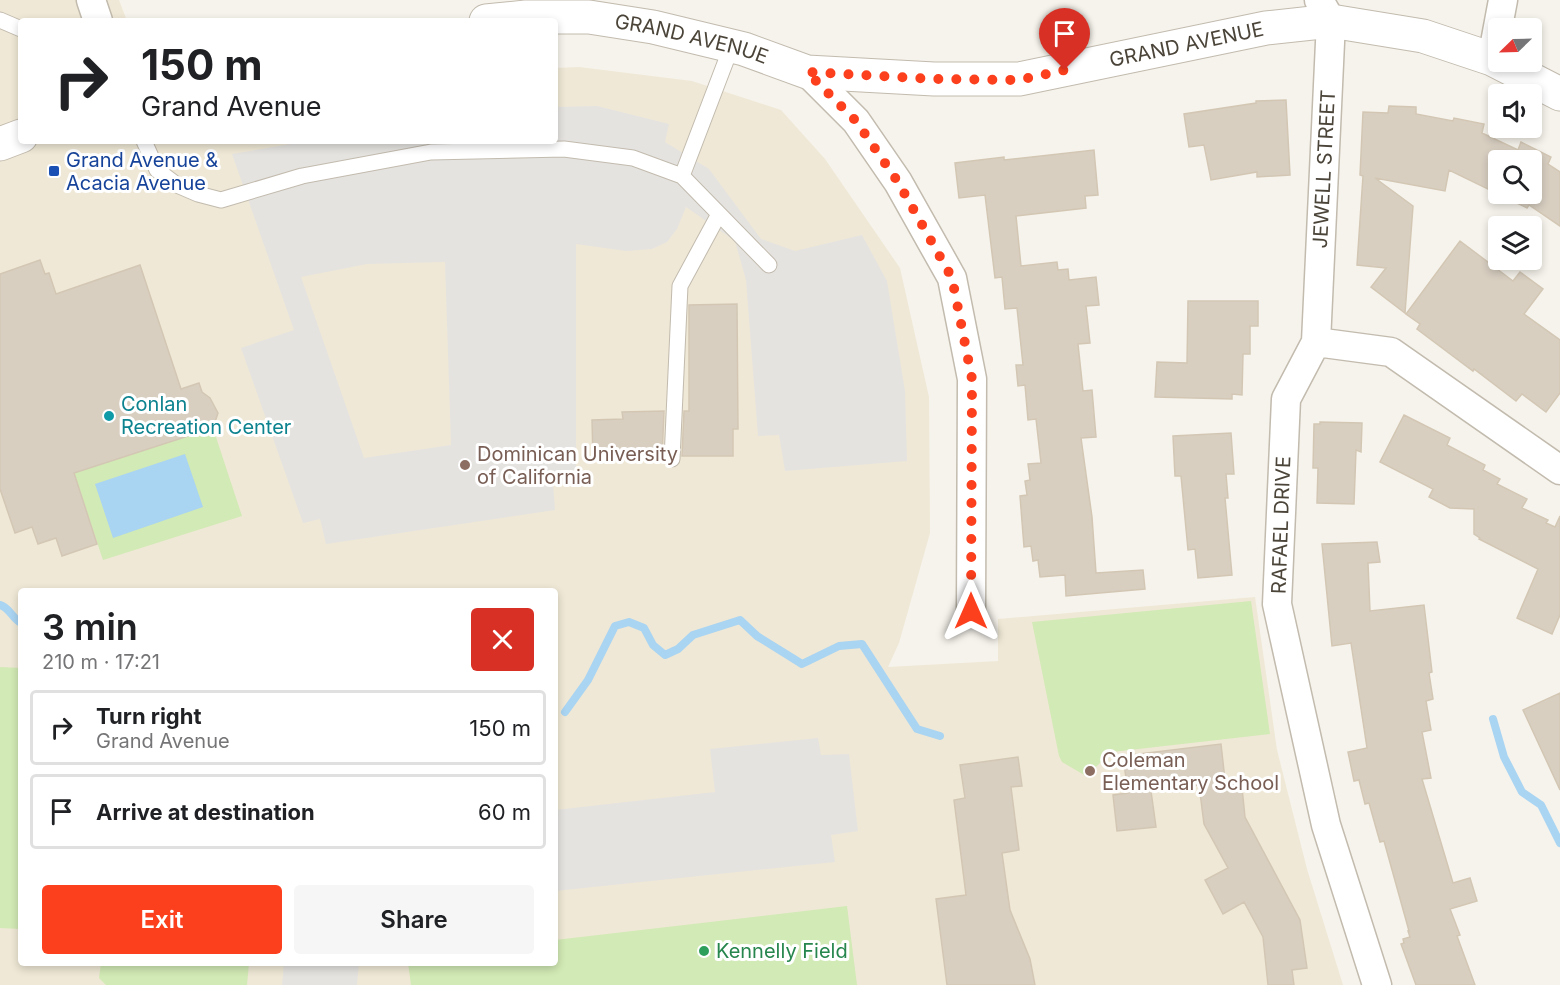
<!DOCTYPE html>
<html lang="en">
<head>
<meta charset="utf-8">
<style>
  body { margin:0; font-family:Inter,sans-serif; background:#f6f6f6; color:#202124; height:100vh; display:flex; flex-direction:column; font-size:22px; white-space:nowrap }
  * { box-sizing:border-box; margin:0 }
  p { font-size:20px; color:#757577 }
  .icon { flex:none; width:33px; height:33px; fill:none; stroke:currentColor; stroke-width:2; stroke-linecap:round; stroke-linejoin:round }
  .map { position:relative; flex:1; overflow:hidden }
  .sheet { position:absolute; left:18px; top:588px; width:540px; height:378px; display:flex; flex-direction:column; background:#fff; border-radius:6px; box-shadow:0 3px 9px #0003 }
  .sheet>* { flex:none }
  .hud { position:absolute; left:18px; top:18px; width:540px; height:126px; border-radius:6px; box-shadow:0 3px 9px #0003; background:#fff; color:#202124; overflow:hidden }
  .needle { width:39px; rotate:247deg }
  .controls { position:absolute; left:1488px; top:18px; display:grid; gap:12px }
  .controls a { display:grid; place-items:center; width:54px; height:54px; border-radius:6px; background:#fff; box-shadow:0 3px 9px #0003; font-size:30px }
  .pin { position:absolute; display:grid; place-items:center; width:51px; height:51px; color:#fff; margin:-62px -26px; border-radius:50% 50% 50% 0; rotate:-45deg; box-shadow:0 0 6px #0007 }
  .pin .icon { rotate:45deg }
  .me { position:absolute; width:66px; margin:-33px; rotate:0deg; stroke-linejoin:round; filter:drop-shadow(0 0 4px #0008) }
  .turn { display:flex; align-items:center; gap:21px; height:126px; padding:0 24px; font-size:27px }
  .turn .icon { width:78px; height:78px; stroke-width:2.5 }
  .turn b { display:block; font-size:42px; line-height:51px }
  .round { display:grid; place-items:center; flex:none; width:63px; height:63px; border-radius:6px; background:#f6f6f6 }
  .summary { display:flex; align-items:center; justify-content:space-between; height:102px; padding:0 24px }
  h1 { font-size:36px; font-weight:600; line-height:45px }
  .button { display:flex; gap:12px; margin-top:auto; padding:12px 24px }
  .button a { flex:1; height:69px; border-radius:6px; background:#fc3f1d; color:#fff; font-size:24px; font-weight:600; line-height:69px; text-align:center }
  .button a+a { background:#f6f6f6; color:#202124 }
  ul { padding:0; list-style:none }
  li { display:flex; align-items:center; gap:18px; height:75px; margin:0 12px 9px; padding:0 12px; border:3px solid #e0e0e0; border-radius:6px }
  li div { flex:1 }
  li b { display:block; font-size:22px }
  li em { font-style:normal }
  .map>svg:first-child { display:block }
  .education { fill:#efe8d6; fill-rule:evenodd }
  .green { fill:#d2eab5 }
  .parking { fill:#e5e3e0; fill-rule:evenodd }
  .water { fill:#a9d4f2 }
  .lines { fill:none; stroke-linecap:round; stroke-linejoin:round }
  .stream { stroke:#a9d4f2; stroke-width:8 }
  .building { fill:#d8cfc1; stroke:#d3c7b4; stroke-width:1.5; fill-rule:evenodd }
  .service-casing { stroke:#c2bbae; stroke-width:17 }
  .minor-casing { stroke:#c2bbae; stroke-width:31 }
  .tertiary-casing { stroke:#c2bbae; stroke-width:35 }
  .service { stroke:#fff; stroke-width:15 }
  .minor { stroke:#fff; stroke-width:28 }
  .tertiary { stroke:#fff; stroke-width:33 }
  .route { stroke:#fc3f1d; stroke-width:10; stroke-dasharray:0 18 }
  .transit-dot { fill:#1a4fb4; stroke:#fff; stroke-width:2 }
  .culture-dot { fill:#0f9aa8; stroke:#fff; stroke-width:2 }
  .education-dot { fill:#8d6e63; stroke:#fff; stroke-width:2 }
  .leisure-dot { fill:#2e9e5b; stroke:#fff; stroke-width:2 }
  .labels { text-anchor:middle; stroke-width:6; stroke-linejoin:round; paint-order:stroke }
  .street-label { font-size:20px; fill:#4b4439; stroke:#fff }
  .transit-label { font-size:20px; fill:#164399; stroke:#fff; text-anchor:start }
  .culture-label { font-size:20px; fill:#0d838f; stroke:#fff; text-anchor:start }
  .education-label { font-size:20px; fill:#785e54; stroke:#fff; text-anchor:start }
  .leisure-label { font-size:20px; fill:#27864d; stroke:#fff; text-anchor:start }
</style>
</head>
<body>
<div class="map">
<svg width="1560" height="985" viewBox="0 0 1560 985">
  <rect width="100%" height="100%" fill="#f6f3ec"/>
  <path class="education" d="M0 0H119L127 21H21V141H555V68L579 67 692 81 781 110 825 159 900 268 929 397 930 533 899 643 888 667 998 661V619L1255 597 1277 750 1307 869 1343 985H0ZM21 591H555V963H21Z"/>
  <path class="green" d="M213 428 242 516 103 560 74 473Z
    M1251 601 1270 734 1112 752 1086 776 1062 762 1059 756 1032 622Z
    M0 667 21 668V929L0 928Z
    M847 906 857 985H411L408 963H555V940Z
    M101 963H249L247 985H106L99 978Z"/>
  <path class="parking" d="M597 106 669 124 665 142 709 169 761 239 795 251 862 235 887 281 905 391 907 461 785 471 779 435 758 436 746 280 735 241 686 207 677 229 667 242 652 249 626 251 576 244V481L553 482 555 510 326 544 320 519 303 523 241 348 294 330 232 154 308 141H555V107ZM445 262 451 445 364 458 301 277 367 264Z
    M818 738 821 755 849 754 858 831 831 835 835 862 555 891V810L715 792 710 749Z
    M284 963H359L357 985H282Z"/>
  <path class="water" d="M185 454 203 507 113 538 95 484Z"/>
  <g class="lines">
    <path class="stream" d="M0 605C9 607 12 618 21 623
      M565 712 588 680 615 626 629 622 644 628 653 645 665 655 678 649 693 635 740 620 757 636 802 664 839 646 862 644 917 729 940 736
      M1493 719 1504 757 1522 792 1541 805 1560 843"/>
  </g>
  <path class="building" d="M1286 100 1290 175 1257 177V172L1211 180 1204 145 1189 147 1184 114 1256 103V101Z
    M1389 106 1416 107V114L1453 121 1454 118 1484 124 1482 133 1518 150 1521 142 1551 157 1548 164 1560 172V226L1529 205 1527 208 1449 170 1445 191 1375 178 1413 206 1405 313 1371 287 1386 268 1357 265 1363 176 1360 175 1363 112 1388 113ZM1498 160H1532V194H1498Z
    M1094 150 1098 195 1085 196 1086 208 1016 216 1021 266 1057 262 1058 270 1068 269 1069 280 1096 277 1099 305 1086 306 1090 343 1078 344 1083 391 1092 390 1096 437 1081 438 1092 517 1096 573 1143 570 1145 589 1066 596 1065 575 1040 577 1038 560 1033 561 1031 546 1024 547 1020 496 1027 495 1025 481 1030 480 1028 464 1041 463 1036 419 1028 420 1025 385 1018 386 1016 365H1023L1017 308 1005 309 1002 277 995 278 985 195 959 198 955 163 1004 157V160Z
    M1460 241 1513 281 1520 272 1543 289 1524 314 1560 340V393L1546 412 1522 394 1516 401 1474 369 1473 371 1417 329 1420 324 1406 314Z
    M40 260 45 274 49 273 56 294 140 265 181 389 199 383 202 392 210 398 218 413 213 428 74 473 97 544 62 556 56 538 38 544 32 527 15 533 0 489V274Z
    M1188 301H1258V326H1250V354H1243L1242 395 1232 394V399L1155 397 1157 362 1187 363Z
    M737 304 738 429H733V456H682L684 411H689V305Z
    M664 411 662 456 593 459 592 420 623 419 622 412Z
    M1404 415 1450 438 1447 445 1485 465 1483 470 1500 479 1497 484 1527 499 1522 508 1548 520 1546 523 1555 527 1560 516V615L1552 634 1517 618 1538 569 1479 539 1480 538 1474 534V509L1450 508 1429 497 1433 489 1380 462Z
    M1320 422 1362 423 1361 452 1356 450 1354 504 1317 503 1318 468H1313L1314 424H1320Z
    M1231 433 1234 474H1226L1228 498H1225L1232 575 1198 578 1195 549 1188 550 1181 476H1175L1173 436Z
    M1377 542 1380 562 1368 563 1370 611 1424 605 1432 672 1429 673 1433 699 1426 701 1431 730 1422 732 1431 778 1422 779 1453 883 1470 878 1477 901 1450 909 1460 935 1457 936 1475 985H1416L1401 944 1404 943 1403 939 1410 937 1408 931H1409L1384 841 1380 842 1369 803 1365 804 1359 780 1354 781 1348 752 1367 748 1351 643 1332 646 1322 544Z
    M1560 693V790L1523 710Z
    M1221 744 1225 780 1241 778 1245 817 1300 920 1307 968 1292 970 1294 985H1268L1263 937 1244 902 1223 914 1205 880 1228 868 1204 824 1199 785 1151 791 1156 827 1117 831 1113 795 1128 793 1123 756Z
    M1018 757 1022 786 1011 787 1019 850 1002 853 1010 910 1030 959 1035 985H947L936 899 966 895 954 800 965 798 960 765Z"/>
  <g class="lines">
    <g class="service-casing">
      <path id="service" d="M0 20 21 29
        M144 141 157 170 177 185 198 194 221 200 302 176 431 152 564 149 633 158 682 176 769 265
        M682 176 732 45
        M672 459 680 286 719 214"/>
    </g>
    <g class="minor-casing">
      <path id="minor" d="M91 0 98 21
        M1319 0 1331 21 1316 342 1286 399 1277 604 1326 825 1377 985
        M1492 59 1503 0
        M807 72 856 121 898 182 952 278 972 379 971 611
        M1316 342 1391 352 1560 470"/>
    </g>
    <g class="tertiary-casing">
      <g id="tertiary">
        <path id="s1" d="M486 21 526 17H589L653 27 744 49 807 72 934 79H1019L1266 28 1331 21 1423 36 1492 59 1560 94"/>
        <path d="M0 144 21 136"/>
      </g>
    </g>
    <use href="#service" class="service"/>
    <use href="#minor" class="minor"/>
    <use href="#tertiary" class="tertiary"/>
  </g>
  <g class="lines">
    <path class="route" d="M971 611 972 379 952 278 898 182 856 121 807 72 934 79 1019 80 1065 70"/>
  </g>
  <rect class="transit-dot" x="48" y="165" width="12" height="12" rx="3"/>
  <circle class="culture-dot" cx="109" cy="416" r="6"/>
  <g class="education-dot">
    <circle cx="465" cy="465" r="6"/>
    <circle cx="1090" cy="771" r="6"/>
  </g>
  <circle class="leisure-dot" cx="704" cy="951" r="6"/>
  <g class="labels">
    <g class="street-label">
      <text dy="7" stroke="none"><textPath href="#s1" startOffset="208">GRAND AVENUE</textPath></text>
      <text dy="7" stroke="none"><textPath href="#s1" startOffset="712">GRAND AVENUE</textPath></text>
      <text transform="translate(1324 169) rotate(-87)" y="7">JEWELL STREET</text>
      <text transform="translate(1281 525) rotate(-88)" y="7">RAFAEL DRIVE</text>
    </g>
    <g class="transit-label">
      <text x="66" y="167">Grand Avenue &amp;<tspan x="66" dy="23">Acacia Avenue</tspan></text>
    </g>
    <g class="culture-label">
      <text x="121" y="411">Conlan<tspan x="121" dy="23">Recreation Center</tspan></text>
    </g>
    <g class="education-label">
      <text x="477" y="461">Dominican University<tspan x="477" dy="23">of California</tspan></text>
      <text x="1102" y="767">Coleman<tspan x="1102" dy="23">Elementary School</tspan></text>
    </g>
    <g class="leisure-label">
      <text x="716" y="958">Kennelly Field</text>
    </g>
  </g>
</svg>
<div class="controls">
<a><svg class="needle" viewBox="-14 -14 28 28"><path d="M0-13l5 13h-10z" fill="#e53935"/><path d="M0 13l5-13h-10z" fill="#757577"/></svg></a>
<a><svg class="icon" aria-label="sound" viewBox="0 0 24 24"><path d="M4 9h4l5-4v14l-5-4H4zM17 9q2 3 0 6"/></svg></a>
<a><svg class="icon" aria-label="search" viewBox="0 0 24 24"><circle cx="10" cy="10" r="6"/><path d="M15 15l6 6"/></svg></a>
<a><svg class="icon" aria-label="layers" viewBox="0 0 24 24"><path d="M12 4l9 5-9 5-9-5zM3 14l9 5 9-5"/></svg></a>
</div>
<div class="pin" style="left:1065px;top:70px;background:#d93025"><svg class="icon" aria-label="arrive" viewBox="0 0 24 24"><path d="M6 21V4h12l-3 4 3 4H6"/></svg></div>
<svg class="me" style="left:971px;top:611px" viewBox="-20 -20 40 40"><path d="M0-17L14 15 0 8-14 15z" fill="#fc3f1d" stroke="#fff" stroke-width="4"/></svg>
<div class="hud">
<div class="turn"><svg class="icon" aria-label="right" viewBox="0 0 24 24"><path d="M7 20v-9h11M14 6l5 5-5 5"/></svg><div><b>150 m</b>Grand Avenue</div></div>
</div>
<section class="sheet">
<div class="summary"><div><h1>3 min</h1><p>210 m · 17:21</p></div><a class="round" style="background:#d93025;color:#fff"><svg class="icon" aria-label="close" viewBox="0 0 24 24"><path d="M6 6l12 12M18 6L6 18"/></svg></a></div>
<ul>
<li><svg class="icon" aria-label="right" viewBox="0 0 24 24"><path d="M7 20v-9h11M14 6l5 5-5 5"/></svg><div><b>Turn right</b><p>Grand Avenue</p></div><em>150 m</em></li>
<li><svg class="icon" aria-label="arrive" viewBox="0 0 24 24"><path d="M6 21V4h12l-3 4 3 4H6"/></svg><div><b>Arrive at destination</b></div><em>60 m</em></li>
</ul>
<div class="button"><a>Exit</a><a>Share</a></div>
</section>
</div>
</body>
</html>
